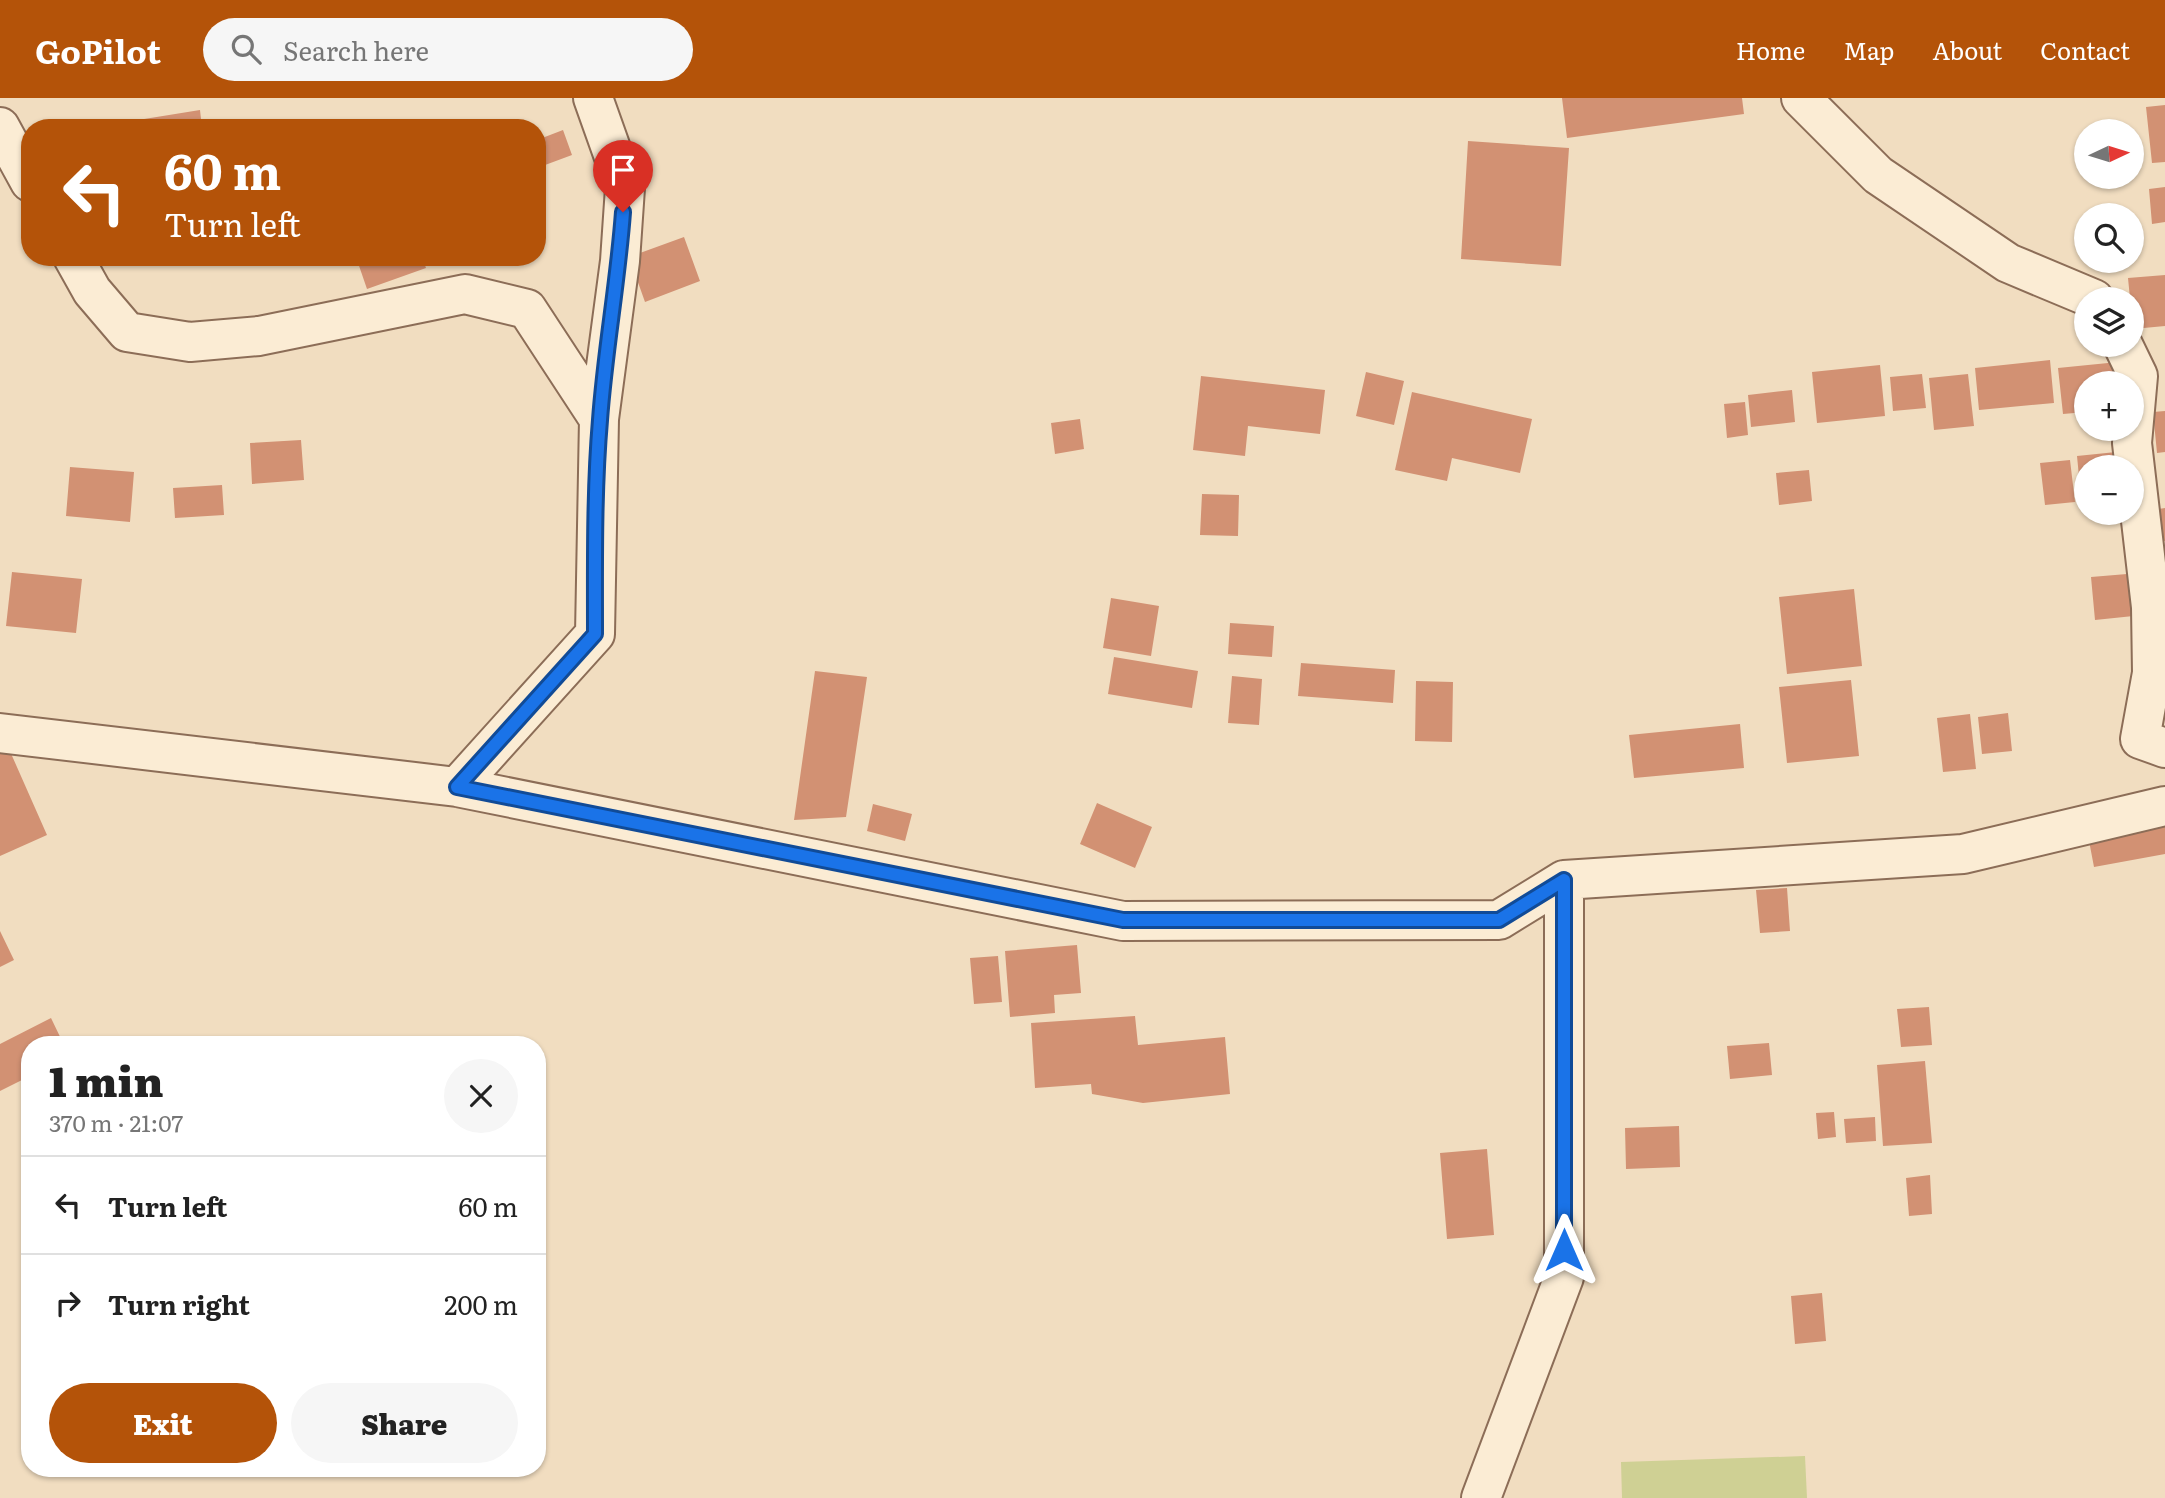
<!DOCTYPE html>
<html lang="en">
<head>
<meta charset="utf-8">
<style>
  body { margin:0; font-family:Literata,serif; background:#f6f6f6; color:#222; height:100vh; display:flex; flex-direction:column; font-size:26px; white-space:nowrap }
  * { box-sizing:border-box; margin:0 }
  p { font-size:23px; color:#767676 }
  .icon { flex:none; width:38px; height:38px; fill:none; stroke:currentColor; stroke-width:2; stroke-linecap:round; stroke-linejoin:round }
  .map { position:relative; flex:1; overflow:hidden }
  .details { position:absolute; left:21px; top:938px; width:525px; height:441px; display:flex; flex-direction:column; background:#fff; border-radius:28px; box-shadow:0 2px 5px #0004 }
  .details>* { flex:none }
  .top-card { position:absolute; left:21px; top:21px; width:525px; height:147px; border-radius:28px; box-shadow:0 2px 5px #0004; background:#b45309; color:#fff; overflow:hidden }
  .needle { width:46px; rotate:86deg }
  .buttons { position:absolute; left:2074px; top:21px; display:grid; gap:14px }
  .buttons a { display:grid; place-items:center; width:70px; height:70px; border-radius:50%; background:#fff; box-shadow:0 2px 5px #0004; font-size:35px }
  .pin { position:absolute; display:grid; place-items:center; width:60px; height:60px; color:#fff; margin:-72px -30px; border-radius:50% 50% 50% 0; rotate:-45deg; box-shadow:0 0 7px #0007 }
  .pin .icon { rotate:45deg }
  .me { position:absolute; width:77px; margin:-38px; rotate:0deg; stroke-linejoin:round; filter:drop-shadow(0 0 5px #0008) }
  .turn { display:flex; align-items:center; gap:24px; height:147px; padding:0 28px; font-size:32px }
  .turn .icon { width:91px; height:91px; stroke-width:2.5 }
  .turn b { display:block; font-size:49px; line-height:60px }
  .round { display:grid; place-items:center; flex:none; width:74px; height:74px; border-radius:37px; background:#f6f6f6 }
  .overview { display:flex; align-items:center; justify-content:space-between; height:119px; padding:0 28px }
  h1 { font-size:42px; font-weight:800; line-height:52px }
  .primary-button { display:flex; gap:14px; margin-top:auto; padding:14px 28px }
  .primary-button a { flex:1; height:80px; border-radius:42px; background:#b45309; color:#fff; font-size:28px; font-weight:800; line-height:80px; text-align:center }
  .primary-button a+a { background:#f6f6f6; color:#222 }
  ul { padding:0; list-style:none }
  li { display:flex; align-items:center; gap:21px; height:98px; padding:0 28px; border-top:2px solid #e0e0e0 }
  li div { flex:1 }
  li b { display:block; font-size:26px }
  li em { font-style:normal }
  header { display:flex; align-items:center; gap:42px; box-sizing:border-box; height:98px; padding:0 35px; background:#b45309; color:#fff }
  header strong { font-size:33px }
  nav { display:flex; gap:38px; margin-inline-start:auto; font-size:24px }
  .search { width:490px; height:63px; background:#f6f6f6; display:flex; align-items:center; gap:18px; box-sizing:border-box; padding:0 24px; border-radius:38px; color:#767676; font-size:26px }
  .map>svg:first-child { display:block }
  .green { fill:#cfd094 }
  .building { fill:#d29173 }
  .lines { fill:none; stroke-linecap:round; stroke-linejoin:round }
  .minor-casing { stroke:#8c6d57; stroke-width:42 }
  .minor { stroke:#fbecd4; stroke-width:38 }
  .route-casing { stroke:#114b97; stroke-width:18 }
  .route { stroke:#1a73e8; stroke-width:12 }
</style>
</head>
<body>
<header>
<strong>GoPilot</strong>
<div class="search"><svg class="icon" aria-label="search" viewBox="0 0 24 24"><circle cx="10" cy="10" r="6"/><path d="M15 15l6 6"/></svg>Search here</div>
<nav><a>Home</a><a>Map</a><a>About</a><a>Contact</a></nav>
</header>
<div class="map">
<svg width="2165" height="1400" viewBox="0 0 2165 1400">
  <rect width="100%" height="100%" fill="#f1ddc0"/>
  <path class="green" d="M1805 1358 1807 1400H1622L1621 1364Z"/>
  <path class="building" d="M1562 0H1742L1744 16 1567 40Z
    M2165 7V64L2152 65 2146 9Z
    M200 12 202 30H139L138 22Z
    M563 32 572 57 537 70V42Z
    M1468 43 1569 50 1561 168 1461 161Z
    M2165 89V124L2152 126 2149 91Z
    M684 139 700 183 645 204 629 159Z
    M356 159H422L426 170 367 191Z
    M2165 177V228L2133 231 2128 180Z
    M2050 262 2054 305 1979 312 1975 270Z
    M2118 264 2120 285H2086V314L2063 316 2058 270Z
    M1880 267 1885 318 1817 325 1812 274Z
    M1366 274 1404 283 1394 327 1356 318Z
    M1922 276 1926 310 1893 313 1890 279Z
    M1968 276 1974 328 1934 332 1929 280Z
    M1201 278 1325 292 1320 336 1248 328 1245 358 1193 352Z
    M1792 292 1795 324 1751 329 1748 297Z
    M1412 294 1532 321 1520 375 1452 360 1447 383 1395 372Z
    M1745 304 1748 337 1727 340 1724 306Z
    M2165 313V354L2157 355 2153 314Z
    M1080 321 1084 351 1055 356 1051 325Z
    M301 342 304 382 252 386 250 345Z
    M2126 353 2127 369H2086V398L2081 399 2077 358Z
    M2070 362 2075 404 2045 407 2040 365Z
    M70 369 134 374 130 424 66 418Z
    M1809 372 1812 403 1779 407 1776 375Z
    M222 387 224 417 175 420 173 390Z
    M1202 396 1239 397 1238 438 1200 437Z
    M2165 410V443L2155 444 2152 412Z
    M12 474 82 481 76 535 6 528Z
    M2139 475 2143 517 2095 522 2091 479Z
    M1854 491 1862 568 1787 576 1779 499Z
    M1111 500 1159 508 1151 558 1103 550Z
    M1230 525 1274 528 1272 559 1228 556Z
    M1114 559 1198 573 1192 610 1108 596Z
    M1301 565 1395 572 1393 605 1298 598Z
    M815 573 867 579 846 719 794 722Z
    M1232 578 1262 581 1259 627 1228 625Z
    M1851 582 1859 658 1787 665 1779 589Z
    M1416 583 1453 584 1452 644 1415 643Z
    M2008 615 2012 653 1982 656 1978 619Z
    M1970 616 1976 671 1943 674 1937 620Z
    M1740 626 1744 670 1634 680 1629 637Z
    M9 651 47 737 0 758V655Z
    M1097 705 1152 729 1135 770 1080 746Z
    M873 706 912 716 905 743 867 733Z
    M2165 713V756L2094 769 2086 727Z
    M1787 790 1790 833 1760 835 1756 792Z
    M0 833 14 862 0 869Z
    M1077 847 1081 895 1054 897 1055 915 1010 919 1005 853Z
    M998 858 1002 904 974 906 970 860Z
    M1929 909 1932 947 1901 949 1897 911Z
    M1135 918 1138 947 1225 939 1230 996 1143 1005 1092 996 1091 986 1035 990 1031 925Z
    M51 920 64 947H30V978L0 993V946Z
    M1769 945 1772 977 1730 981 1727 948Z
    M1925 963 1932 1045 1883 1048 1877 967Z
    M1834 1014 1836 1039 1818 1041 1816 1015Z
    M1875 1019 1876 1043 1846 1045 1844 1021Z
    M1679 1028 1680 1069 1626 1071 1625 1030Z
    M1487 1051 1494 1137 1447 1141 1440 1055Z
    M1930 1077 1932 1116 1909 1118 1906 1080Z
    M1822 1195 1826 1243 1795 1246 1791 1198Z"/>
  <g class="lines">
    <g class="minor-casing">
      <path id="minor" d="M1801 0 1878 77 2008 165 2094 201
        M0 29 30 84
        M73 159 92 193 127 234 190 244 259 238 465 196 527 211 599 321
        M2123 247 2138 278 2132 345 2151 509 2152 575 2140 641 2165 650
        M0 635 457 689 1123 823 1499 822 1564 782 1963 756 2165 708
        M457 689 595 536 599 321 620 163 625 90 593 0
        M1481 1400 1564 1179V782"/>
    </g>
    <use href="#minor" class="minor"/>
  </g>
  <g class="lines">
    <g class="route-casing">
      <path id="route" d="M623 114C618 184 605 252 600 322 594 393 595 465 595 536L457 689 1123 822H1499L1564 782V1152"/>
    </g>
    <use href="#route" class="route"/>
  </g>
</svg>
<div class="buttons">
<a><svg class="needle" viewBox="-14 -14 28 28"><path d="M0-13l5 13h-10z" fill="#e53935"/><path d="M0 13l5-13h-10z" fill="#767676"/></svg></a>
<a><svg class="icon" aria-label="search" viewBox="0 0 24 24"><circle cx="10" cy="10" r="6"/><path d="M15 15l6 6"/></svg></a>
<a><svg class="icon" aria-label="layers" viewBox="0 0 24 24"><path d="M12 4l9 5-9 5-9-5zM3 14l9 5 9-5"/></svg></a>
<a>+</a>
<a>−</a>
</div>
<div class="pin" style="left:623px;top:114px;background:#d93025"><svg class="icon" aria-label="arrive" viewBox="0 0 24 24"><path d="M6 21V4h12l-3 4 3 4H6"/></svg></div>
<svg class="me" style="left:1564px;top:1152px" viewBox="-20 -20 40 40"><path d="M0-17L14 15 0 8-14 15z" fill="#1a73e8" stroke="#fff" stroke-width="4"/></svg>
<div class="top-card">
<div class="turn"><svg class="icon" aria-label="left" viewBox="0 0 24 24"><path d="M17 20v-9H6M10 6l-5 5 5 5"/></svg><div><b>60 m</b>Turn left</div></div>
</div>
<section class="details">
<div class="overview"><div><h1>1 min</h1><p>370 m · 21:07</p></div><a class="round"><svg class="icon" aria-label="close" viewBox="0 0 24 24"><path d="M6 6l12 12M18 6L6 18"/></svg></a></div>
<ul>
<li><svg class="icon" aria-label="left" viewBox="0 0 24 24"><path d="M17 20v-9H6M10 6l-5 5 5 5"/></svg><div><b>Turn left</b></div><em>60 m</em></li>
<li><svg class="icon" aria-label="right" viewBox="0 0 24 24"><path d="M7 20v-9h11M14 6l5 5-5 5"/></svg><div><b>Turn right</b></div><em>200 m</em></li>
</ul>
<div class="primary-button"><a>Exit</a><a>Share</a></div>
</section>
</div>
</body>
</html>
